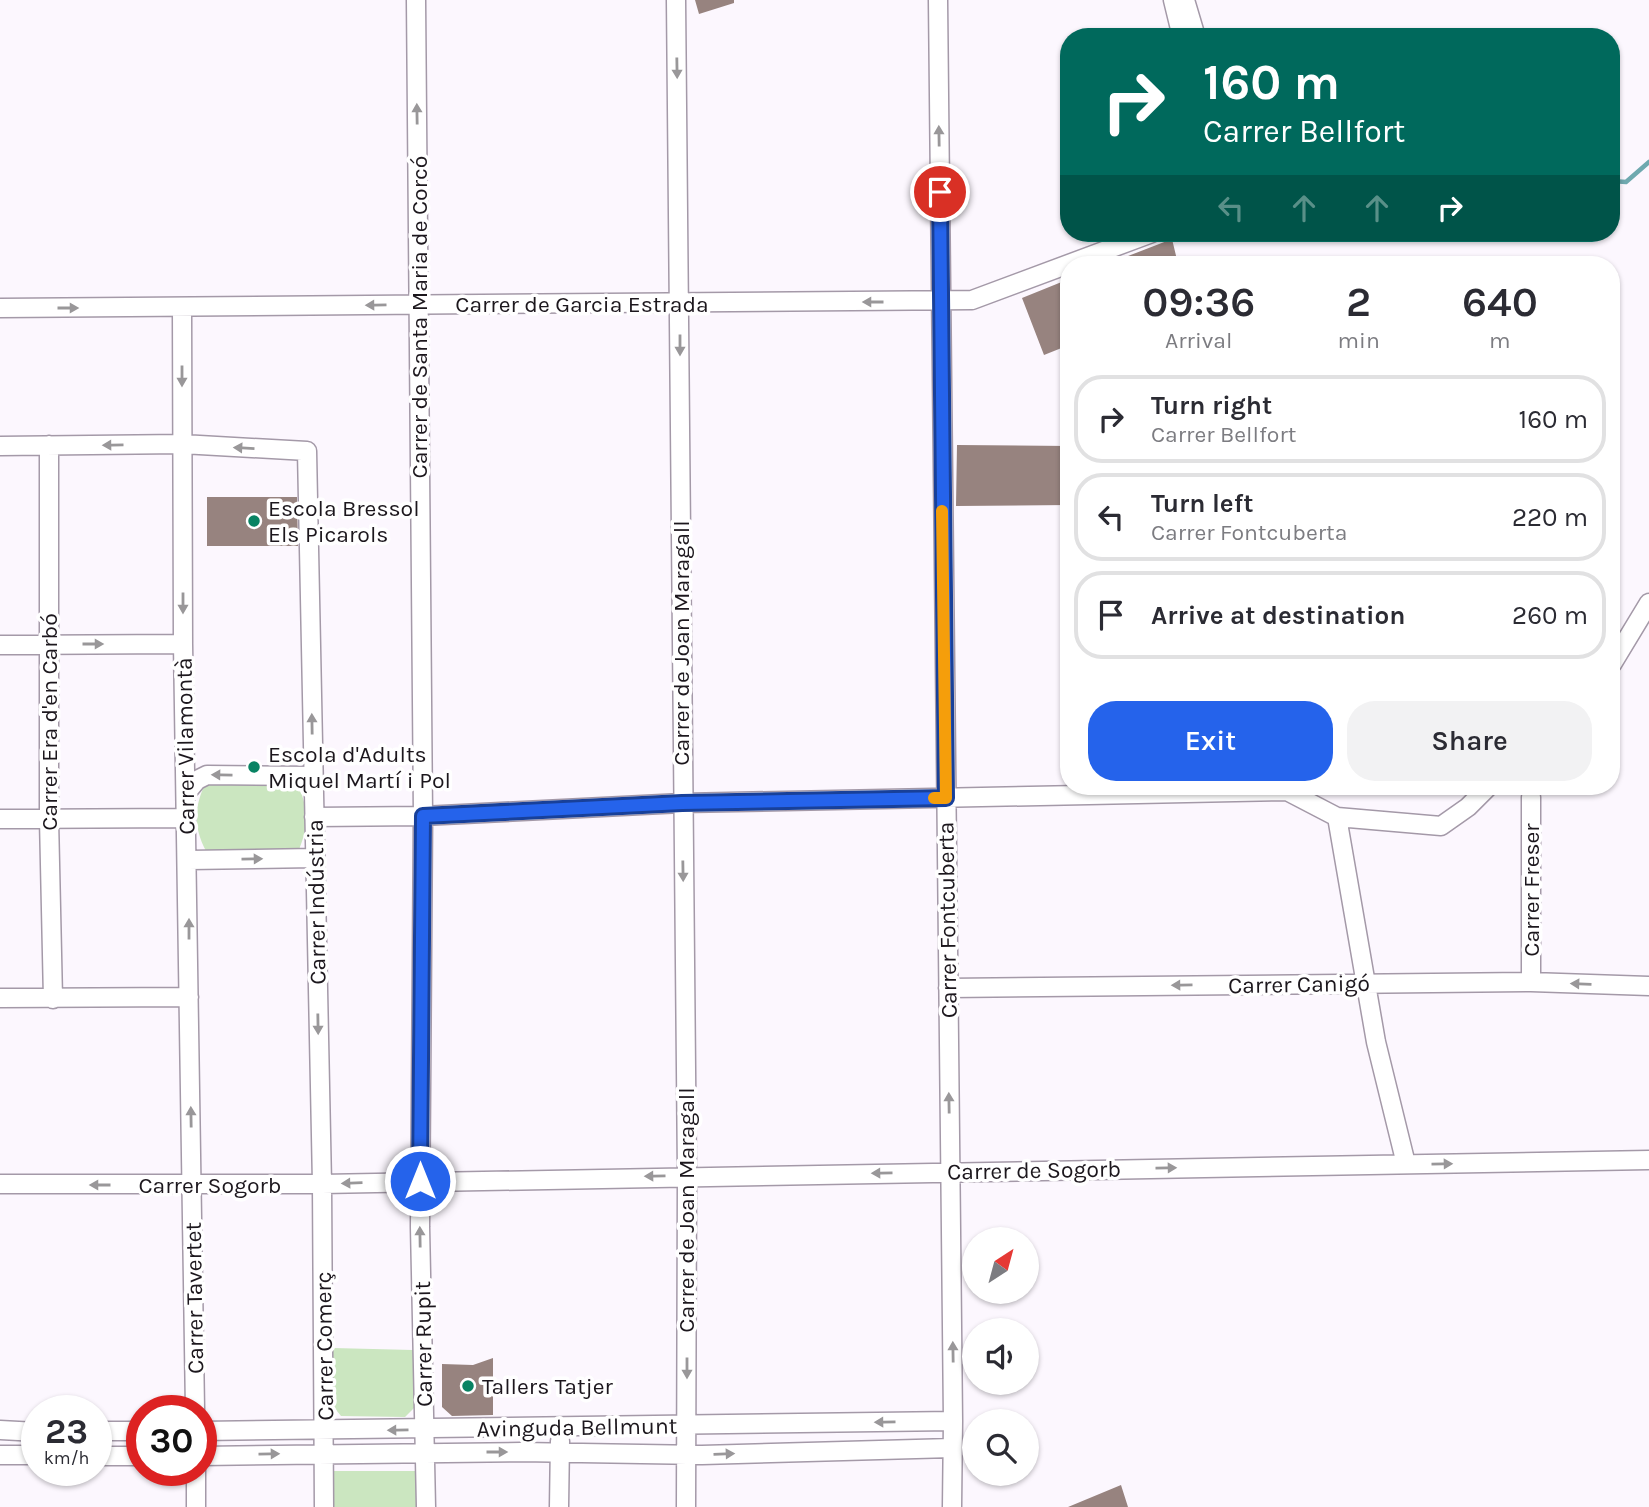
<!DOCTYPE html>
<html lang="en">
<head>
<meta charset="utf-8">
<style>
  body { margin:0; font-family:Karla,sans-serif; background:#f2f2f3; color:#2b2b33; height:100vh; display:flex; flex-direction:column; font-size:26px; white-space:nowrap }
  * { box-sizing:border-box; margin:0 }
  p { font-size:23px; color:#7c7c81 }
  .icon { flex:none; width:38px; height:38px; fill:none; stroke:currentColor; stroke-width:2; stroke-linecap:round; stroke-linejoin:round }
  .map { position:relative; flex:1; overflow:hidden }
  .sheet { position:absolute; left:1060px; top:256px; width:560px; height:539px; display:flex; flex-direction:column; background:#fff; border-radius:28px; box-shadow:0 2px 5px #0004 }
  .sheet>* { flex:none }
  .banner { position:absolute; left:1060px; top:28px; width:560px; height:214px; border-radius:28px; box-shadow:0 2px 5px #0004; background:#00695c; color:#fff; overflow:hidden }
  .needle { width:46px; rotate:36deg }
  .buttons { position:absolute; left:962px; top:1227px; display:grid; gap:14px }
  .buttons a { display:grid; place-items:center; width:77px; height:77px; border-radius:50%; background:#fff; box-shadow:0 2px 5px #0004; font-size:35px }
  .speed { position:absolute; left:21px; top:1395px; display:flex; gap:14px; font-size:35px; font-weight:700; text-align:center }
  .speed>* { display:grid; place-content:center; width:91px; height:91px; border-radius:50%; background:#fff; box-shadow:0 2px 5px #0004; line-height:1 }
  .speed small { font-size:18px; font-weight:400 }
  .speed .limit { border:10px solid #d22; background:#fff; color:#111 }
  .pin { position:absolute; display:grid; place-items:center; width:60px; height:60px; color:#fff; margin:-30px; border:4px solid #fff; border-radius:50%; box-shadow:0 2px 7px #0007 }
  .me { position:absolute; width:77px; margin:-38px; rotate:0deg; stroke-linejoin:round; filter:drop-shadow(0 0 5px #0008) }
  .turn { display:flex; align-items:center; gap:24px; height:147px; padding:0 28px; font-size:32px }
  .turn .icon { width:91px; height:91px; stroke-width:2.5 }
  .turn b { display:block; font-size:49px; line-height:60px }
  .lanes { display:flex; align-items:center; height:66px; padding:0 28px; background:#0003; justify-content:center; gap:35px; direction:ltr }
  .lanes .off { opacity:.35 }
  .eta { display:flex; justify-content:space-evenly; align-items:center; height:119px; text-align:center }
  .eta b { font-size:42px; font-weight:600; line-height:49px }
  .action { display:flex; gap:14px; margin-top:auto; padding:14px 28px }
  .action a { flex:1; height:80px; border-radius:28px; background:#2563eb; color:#fff; font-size:28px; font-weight:600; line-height:80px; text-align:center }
  .action a+a { background:#f2f2f3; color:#2b2b33 }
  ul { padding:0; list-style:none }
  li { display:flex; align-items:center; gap:21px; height:88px; margin:0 14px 10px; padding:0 14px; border:4px solid #e1e1e2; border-radius:28px }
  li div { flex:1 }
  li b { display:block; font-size:26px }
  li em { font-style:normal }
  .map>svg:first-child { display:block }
  .green { fill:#cbe6c0 }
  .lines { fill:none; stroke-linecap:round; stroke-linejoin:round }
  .stream { stroke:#6fa9af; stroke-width:4.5 }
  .building { fill:#97837f }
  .minor-casing { stroke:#a499a8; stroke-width:21 }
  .minor { stroke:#fff; stroke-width:18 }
  .oneway { fill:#999799 }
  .route-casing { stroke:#184099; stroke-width:18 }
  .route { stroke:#2563eb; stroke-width:12 }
  .slow { stroke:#f59e0b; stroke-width:12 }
  .poi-dot { fill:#088363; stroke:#fff; stroke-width:2.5 }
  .labels { text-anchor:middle; stroke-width:7; stroke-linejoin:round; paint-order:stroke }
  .street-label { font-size:23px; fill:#1c171d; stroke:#fff }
  .poi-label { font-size:23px; fill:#1c171d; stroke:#fff; text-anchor:start }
</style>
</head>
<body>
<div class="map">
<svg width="1649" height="1507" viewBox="0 0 1649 1507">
  <rect width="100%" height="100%" fill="#fcf7fe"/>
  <path class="green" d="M296 781C309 807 309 826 298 852L206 851C193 826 194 807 206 782Z
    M333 1348 413 1350 414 1408 405 1417 341 1416 333 1406Z
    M328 1471H420V1507H329Z"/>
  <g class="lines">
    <path class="stream" d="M1612 181 1626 182 1649 162"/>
  </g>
  <path class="building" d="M695 0H734V3L699 14Z
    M1172 239 1178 264H1110V263Z
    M1069 279V345L1044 355 1022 298Z
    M957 445 1069 446V505L956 506Z
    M207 497H297L298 546H207Z
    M493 1358V1415L452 1416 442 1407V1364L473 1365Z
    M1121 1485 1128 1507H1068Z"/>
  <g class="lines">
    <g class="minor-casing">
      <path id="minor" d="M416 0 423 816 420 1227 426 1507
        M676 0 687 1176 686 1507
        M938 0 953 1421 952 1507
        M1173 0 1182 37
        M1185 0 1196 37
        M182 307 183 644 195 1410
        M0 308 972 300 1152 233
        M49 445V819L53 999
        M0 446 182 444 307 451 322 1184 324 1507
        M0 645 183 644
        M1612 664 1649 603
        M187 792 197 780 207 775 313 776
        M314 817 423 816 682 803 1287 791 1337 817 1441 826 1468 807 1489 786
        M1337 817 1376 1042 1406 1164
        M0 819 186 818
        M189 860 314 858
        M1531 982V797
        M948 988 1531 982 1649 986
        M0 998 189 997
        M0 1184H322L1649 1160
        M0 1430 37 1432
        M96 1431H142
        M201 1431 953 1421
        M0 1455H37
        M96 1456H142
        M201 1456 521 1452 702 1455 952 1448
        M196 1470V1507
        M559 1507 560 1441"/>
    </g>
    <use href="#minor" class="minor"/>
  </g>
  <defs><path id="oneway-solid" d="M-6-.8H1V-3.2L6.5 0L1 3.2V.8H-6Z" transform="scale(1.75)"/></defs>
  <g class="oneway">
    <use href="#oneway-solid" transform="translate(677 68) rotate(89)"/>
    <use href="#oneway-solid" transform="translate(417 114) rotate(-91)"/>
    <use href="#oneway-solid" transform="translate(939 136) rotate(-91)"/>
    <use href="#oneway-solid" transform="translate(873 302) rotate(180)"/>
    <use href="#oneway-solid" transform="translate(376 305) rotate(179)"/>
    <use href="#oneway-solid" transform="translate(68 308)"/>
    <use href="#oneway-solid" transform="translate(680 345) rotate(90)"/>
    <use href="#oneway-solid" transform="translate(182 376) rotate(90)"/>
    <use href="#oneway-solid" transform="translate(113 445) rotate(179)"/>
    <use href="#oneway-solid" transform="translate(244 448) rotate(-177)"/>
    <use href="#oneway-solid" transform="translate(183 603) rotate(90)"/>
    <use href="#oneway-solid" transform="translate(93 644)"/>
    <use href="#oneway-solid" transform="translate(312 724) rotate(-91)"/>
    <use href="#oneway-solid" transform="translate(222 775) rotate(-179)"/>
    <use href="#oneway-solid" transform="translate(252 859) rotate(-1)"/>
    <use href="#oneway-solid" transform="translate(683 871) rotate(89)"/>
    <use href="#oneway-solid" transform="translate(189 929) rotate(-90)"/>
    <use href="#oneway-solid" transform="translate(1581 984) rotate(-178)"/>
    <use href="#oneway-solid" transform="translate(1182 985) rotate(179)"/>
    <use href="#oneway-solid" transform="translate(318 1024) rotate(89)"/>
    <use href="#oneway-solid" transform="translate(949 1103) rotate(-91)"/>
    <use href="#oneway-solid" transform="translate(191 1117) rotate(-91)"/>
    <use href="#oneway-solid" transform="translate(1442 1164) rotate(-1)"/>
    <use href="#oneway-solid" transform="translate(1166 1168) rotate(-1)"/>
    <use href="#oneway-solid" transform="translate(882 1173) rotate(179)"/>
    <use href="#oneway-solid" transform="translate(655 1176) rotate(179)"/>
    <use href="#oneway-solid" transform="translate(352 1183) rotate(178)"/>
    <use href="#oneway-solid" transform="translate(100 1185) rotate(-180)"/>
    <use href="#oneway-solid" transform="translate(420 1237) rotate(-91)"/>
    <use href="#oneway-solid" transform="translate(953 1352) rotate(-91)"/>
    <use href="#oneway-solid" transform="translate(687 1368) rotate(90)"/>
    <use href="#oneway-solid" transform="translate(885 1422) rotate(179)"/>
    <use href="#oneway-solid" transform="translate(398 1430) rotate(179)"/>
    <use href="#oneway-solid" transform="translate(497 1452)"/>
    <use href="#oneway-solid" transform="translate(269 1454) rotate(-1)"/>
    <use href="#oneway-solid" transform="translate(724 1454) rotate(-2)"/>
  </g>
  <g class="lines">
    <g class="route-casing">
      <path id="route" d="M420 1181 423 816 682 803 946 798 940 192"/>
    </g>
    <use href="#route" class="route"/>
    <path class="slow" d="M934 798H946L942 511"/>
  </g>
  <g class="poi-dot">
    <circle cx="254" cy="521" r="7"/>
    <circle cx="254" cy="767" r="7"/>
    <circle cx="468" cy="1386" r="7"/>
  </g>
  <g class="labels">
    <g class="street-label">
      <text x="582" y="312">Carrer de Garcia Estrada</text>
      <text transform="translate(419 317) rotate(-90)" y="8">Carrer de Santa Maria de Corcó</text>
      <text transform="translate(681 643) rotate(-90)" y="8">Carrer de Joan Maragall</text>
      <text transform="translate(49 722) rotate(-90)" y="8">Carrer Era d'en Carbó</text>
      <text transform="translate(185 746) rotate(-91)" y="8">Carrer Vilamontà</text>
      <text transform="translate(1531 890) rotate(-90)" y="8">Carrer Freser</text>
      <text transform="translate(316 902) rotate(-91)" y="8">Carrer Indústria</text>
      <text transform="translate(947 920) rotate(-91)" y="8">Carrer Fontcuberta</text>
      <text transform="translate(1299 984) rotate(-1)" y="8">Carrer Canigó</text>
      <text transform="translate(1034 1170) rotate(-1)" y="8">Carrer de Sogorb</text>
      <text x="210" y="1193">Carrer Sogorb</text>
      <text transform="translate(686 1210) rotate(-90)" y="8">Carrer de Joan Maragall</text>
      <text transform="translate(194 1298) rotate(-91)" y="8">Carrer Tavertet</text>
      <text transform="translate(423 1344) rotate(-91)" y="8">Carrer Rupit</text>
      <text transform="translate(324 1346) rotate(-91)" y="8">Carrer Comerç</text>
      <text transform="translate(577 1427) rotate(-1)" y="8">Avinguda Bellmunt</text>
    </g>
    <g class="poi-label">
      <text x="268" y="516">Escola Bressol<tspan x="268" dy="26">Els Picarols</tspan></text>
      <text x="268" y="762">Escola d'Adults<tspan x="268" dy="26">Miquel Martí i Pol</tspan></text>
      <text x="482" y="1394">Tallers Tatjer</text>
    </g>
  </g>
</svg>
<div class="buttons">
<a><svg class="needle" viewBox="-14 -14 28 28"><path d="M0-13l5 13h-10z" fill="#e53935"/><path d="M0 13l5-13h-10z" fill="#7c7c81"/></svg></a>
<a><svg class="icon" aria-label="sound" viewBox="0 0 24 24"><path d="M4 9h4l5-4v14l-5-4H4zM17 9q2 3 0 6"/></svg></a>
<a><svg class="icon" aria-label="search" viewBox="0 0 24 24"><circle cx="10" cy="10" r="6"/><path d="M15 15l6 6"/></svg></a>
</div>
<div class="speed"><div>23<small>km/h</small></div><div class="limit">30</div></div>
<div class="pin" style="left:940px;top:192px;background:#d93025"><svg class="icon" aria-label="arrive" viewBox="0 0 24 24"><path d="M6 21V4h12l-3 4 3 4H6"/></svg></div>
<svg class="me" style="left:420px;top:1181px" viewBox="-20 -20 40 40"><circle r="17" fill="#2563eb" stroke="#fff" stroke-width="3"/><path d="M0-11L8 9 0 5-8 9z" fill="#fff"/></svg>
<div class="banner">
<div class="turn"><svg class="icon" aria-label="right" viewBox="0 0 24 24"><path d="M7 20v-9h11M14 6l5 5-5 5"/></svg><div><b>160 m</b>Carrer Bellfort</div></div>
<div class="lanes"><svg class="icon off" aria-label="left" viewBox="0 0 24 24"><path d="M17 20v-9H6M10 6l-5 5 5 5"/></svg><svg class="icon off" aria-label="ahead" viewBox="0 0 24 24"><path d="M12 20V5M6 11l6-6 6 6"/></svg><svg class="icon off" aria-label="ahead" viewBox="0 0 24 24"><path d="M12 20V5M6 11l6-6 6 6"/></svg><svg class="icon" aria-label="right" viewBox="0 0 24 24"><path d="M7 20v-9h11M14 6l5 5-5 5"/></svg></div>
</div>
<section class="sheet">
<div class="eta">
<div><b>09:36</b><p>Arrival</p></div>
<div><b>2</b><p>min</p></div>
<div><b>640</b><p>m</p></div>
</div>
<ul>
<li><svg class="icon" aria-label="right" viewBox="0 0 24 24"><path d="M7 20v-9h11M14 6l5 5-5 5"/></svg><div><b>Turn right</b><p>Carrer Bellfort</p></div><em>160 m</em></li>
<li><svg class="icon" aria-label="left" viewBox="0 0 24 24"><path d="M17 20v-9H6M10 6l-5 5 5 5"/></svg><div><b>Turn left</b><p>Carrer Fontcuberta</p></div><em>220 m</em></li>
<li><svg class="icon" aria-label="arrive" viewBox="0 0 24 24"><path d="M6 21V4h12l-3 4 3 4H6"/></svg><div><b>Arrive at destination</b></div><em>260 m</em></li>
</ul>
<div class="action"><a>Exit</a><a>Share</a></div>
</section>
</div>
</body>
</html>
